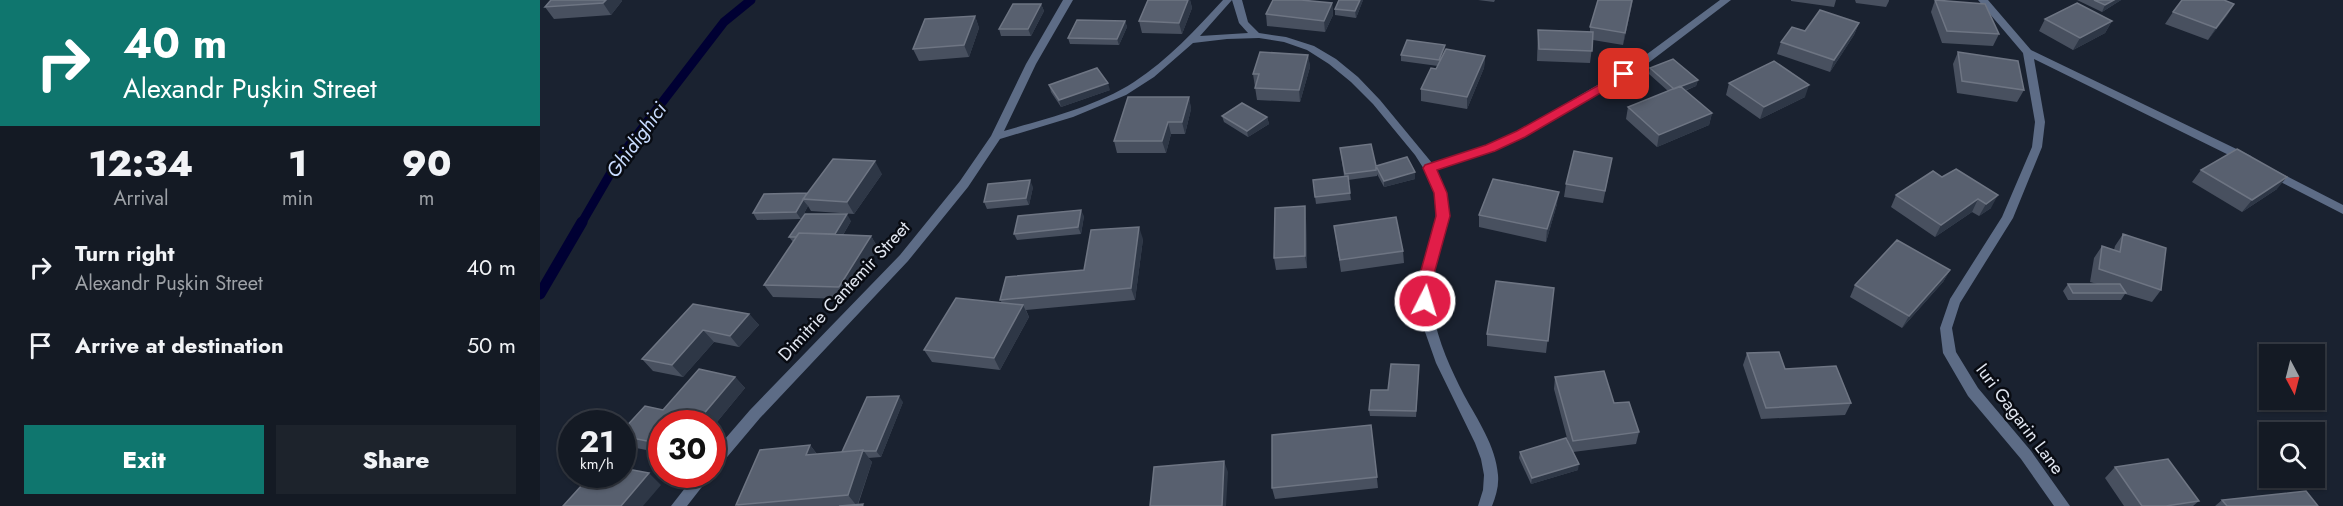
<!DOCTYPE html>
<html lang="en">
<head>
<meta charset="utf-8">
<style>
  body { margin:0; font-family:Jost,sans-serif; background:#1d232c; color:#f1f3f6; height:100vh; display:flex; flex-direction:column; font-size:22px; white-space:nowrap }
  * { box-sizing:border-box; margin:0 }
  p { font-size:20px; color:#9da1a6 }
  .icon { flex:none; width:33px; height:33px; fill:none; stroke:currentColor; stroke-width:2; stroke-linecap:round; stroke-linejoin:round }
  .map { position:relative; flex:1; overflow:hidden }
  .side { display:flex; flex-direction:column; background:#141a24; width:540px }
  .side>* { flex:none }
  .guide { background:#0f766e; color:#fff; overflow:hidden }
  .needle { width:39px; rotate:173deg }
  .controls { position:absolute; left:1719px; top:344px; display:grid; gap:12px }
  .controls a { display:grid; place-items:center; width:66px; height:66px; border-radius:0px; background:#141a24; box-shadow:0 2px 4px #0004,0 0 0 2px #333841; font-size:30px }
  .speed { position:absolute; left:18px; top:410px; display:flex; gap:12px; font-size:30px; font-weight:700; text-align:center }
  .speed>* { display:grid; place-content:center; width:78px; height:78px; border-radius:50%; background:#141a24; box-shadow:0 2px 4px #0004,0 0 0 2px #333841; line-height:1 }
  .speed small { font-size:15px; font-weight:400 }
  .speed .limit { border:9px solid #d22; background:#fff; color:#111 }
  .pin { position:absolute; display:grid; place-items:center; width:51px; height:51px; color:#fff; margin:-26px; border-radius:12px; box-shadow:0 3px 9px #0006 }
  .me { position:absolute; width:66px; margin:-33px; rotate:5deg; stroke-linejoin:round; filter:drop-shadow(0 0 4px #0008) }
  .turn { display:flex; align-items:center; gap:21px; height:126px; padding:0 24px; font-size:27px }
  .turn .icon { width:78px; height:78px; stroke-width:2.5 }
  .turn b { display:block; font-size:42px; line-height:51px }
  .eta { display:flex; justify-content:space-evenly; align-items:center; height:102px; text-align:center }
  .eta b { font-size:36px; font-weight:800; line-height:42px }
  .cta { display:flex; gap:12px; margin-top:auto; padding:12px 24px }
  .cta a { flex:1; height:69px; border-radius:0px; background:#0f766e; color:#fff; font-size:24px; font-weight:800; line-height:69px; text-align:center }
  .cta a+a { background:#1d232c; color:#f1f3f6 }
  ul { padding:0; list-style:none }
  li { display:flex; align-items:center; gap:18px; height:78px; padding:0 24px }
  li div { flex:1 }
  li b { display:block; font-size:22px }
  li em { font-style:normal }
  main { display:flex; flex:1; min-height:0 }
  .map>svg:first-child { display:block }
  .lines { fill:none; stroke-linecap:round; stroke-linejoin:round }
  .stream-far1 { stroke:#003; stroke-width:9 }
  .stream { stroke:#003; stroke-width:11 }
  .street { fill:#5d6c86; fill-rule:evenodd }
  .wall { fill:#48505f }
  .shaded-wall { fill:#2e3746 }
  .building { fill:#58606f; stroke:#6e7583; stroke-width:1.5 }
  .route { fill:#e11d48; stroke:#92132f; stroke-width:1.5 }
  .labels { text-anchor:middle; stroke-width:5; stroke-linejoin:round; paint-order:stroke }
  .street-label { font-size:18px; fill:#e1e6f0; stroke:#080b12 }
  .water-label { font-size:20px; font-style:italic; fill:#c9dcff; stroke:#080b12 }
</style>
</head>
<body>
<main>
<section class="side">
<div class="guide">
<div class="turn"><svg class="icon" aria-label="right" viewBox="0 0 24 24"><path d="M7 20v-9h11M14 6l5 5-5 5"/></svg><div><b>40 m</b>Alexandr Pușkin Street</div></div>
</div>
<div class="eta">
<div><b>12:34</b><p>Arrival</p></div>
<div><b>1</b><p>min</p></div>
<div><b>90</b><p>m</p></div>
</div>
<ul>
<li><svg class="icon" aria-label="right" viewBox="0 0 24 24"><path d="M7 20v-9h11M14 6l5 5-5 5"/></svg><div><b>Turn right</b><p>Alexandr Pușkin Street</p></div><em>40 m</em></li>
<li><svg class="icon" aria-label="arrive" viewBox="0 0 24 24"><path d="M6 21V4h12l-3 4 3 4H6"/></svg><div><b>Arrive at destination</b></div><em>50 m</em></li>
</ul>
<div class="cta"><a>Exit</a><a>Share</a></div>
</section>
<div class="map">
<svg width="1803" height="506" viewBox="0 0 1803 506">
  <rect width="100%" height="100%" fill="#1a2230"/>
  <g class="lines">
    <path class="stream-far1" d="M41 224 80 157 184 22 211 0"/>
    <path class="stream" d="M0 294 42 222"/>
    <path class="street" d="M523 0H533L496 64 464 131C508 118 555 107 594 82 628 60 656 29 683 0H702L708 22 719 33 746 37 774 46 796 59 818 77 840 100 892 163 947 145 977 132 1095 63 1180 0H1191L1103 67 985 136 955 151 896 170C926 221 883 262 893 313 898 341 911 370 924 395 937 419 956 446 958 475 959 486 956 496 952 506H938L943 490 944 475 941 459 935 443 896 363 884 329 880 310 882 276 894 228 896 212 895 195 889 177 875 155 833 104 811 82 789 64 767 50 744 42 719 38 687 39 653 43 614 77 586 95 533 117 460 139 428 187 368 261 220 418 177 469 172 471V454L210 410 360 255 420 181 451 136 486 64ZM692 0 699 23 708 33 660 36Z
      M1438 0H1448L1491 50 1711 156 1712 159 1711 162H1703L1494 59 1505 122 1502 147 1473 218 1420 303 1412 328 1416 352 1438 388 1491 451 1530 506H1514L1481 459 1428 396 1403 353 1400 328 1410 299 1462 217 1492 147 1495 122 1483 53Z
      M1733 169 1803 205V214L1729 176 1727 173 1729 170Z
      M156 474H172L147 506H131Z"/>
  </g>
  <path class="wall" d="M11 0H81L82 1 71 15 14 19 5 7Z
    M608 0H650L652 8 642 34 602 33 599 21Z
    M823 0 816 18 795 15V9Z
    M938 0H955L954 2Z
    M1093 0 1083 45 1053 40 1050 63 997 61 998 30 1050 32V27Z
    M1251 0H1296L1294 7 1251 1Z
    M1315 0H1349V1L1346 7 1316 3Z
    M1395 0 1459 34 1453 46 1402 43 1391 12Z
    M1537 0H1581L1562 12Z
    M792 3 793 15 785 32 727 26 726 14Z
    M501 4 504 11 491 36H461L459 29Z
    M1694 4 1668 40 1625 24 1633 12Z
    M435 16 439 28 429 57 379 61 373 49Z
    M1505 19 1572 21 1565 33 1533 50 1499 31Z
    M585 21 587 27 579 45 530 44 528 38Z
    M1319 23 1314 35 1290 72 1237 54 1241 42 1265 31Z
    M905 51 945 56 944 68 927 109 881 101V89L898 66 861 61V55Z
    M1418 52 1484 90 1477 102 1417 93 1413 64Z
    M768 55 770 67 760 102 717 100 713 74Z
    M1110 68 1158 80 1156 86 1145 91 1172 113 1169 125 1117 147 1086 119 1088 107 1128 91 1109 74Z
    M1189 83 1265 97 1220 119 1186 95Z
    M509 85 570 90 521 107 511 92Z
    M649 97 651 109 645 134H631L626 153H577L574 141Z
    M682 116 727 117 729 124 708 137 684 122Z
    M800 148 836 166 875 179 844 187 837 174V176L808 180 811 200 776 204 775 197 804 176Z
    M1072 158 1063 203 1024 197 1026 184Z
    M1661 170 1737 189 1702 212 1652 182Z
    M1393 171 1451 208 1439 216 1432 212 1395 237 1351 207 1356 195Z
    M342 174 314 214 271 211 268 206 261 219 217 220 213 213 267 193Z
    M493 187 489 205 447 209 444 202Z
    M1017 204 1006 242 939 227V215Z
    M544 216 541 234 477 240 474 234Z
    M766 218 767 268 736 270 734 258Z
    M311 221 303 235 331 236 338 248 307 299 233 297 224 285 253 242 249 237Z
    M794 226 863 251 864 263 801 272Z
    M1583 234 1621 290 1612 302 1585 294 1581 300H1528L1523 291 1528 284H1557L1550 282 1554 258 1562 246 1574 250 1575 246Z
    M603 239 595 300 486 310 489 317 460 370 392 362 384 350 462 303 460 300 544 270Z
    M1410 270 1403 282 1362 328 1310 297 1315 285Z
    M1014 288 1006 353 947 346V334Z
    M153 304 209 314 219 325 199 347 174 342 143 377 113 371 102 359Z
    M1207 353 1245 369 1311 403 1305 415 1221 419 1203 365Z
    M879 371 876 417 830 416 829 410Z
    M195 377 205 388 172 428V423H122V453L91 447 82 439V431L123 410Z
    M1015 377 1074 403 1099 432 1096 444 1033 452 1038 470 991 484 979 458 980 452 1028 442 1014 389Z
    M363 402 341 457 328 458 332 462 318 505 323 504 324 506H198L196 505 270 445 277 454 303 452Z
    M831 425 838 488 735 499 732 488Z
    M1575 467 1659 501 1653 506H1584L1565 478Z
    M1682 500 1778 506H1675Z"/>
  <path class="shaded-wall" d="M66 0H81L82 1 71 15 63 3Z
    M648 0H650L652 8 642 34 639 23Z
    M820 0H823L816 18 815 11Z
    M1093 0 1083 45 1085 33Z
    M1574 0H1581L1562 12 1565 5Z
    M792 3 793 15 785 32 784 21Z
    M501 4 504 11 491 36 488 29Z
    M1694 4 1687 16 1668 40 1676 28Z
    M435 16 439 28 429 57 424 45Z
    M585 21 587 27 579 45 577 39Z
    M1572 21 1565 33 1533 50 1540 38Z
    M1319 23 1314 35 1290 72 1294 60Z
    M905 45V52L899 66V60Z
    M768 55 770 67 760 102 759 90Z
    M945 56 944 68 927 109V97Z
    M1158 80 1156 86 1133 95 1135 89Z
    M568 83 570 90 521 107 519 100Z
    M1269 85 1265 97 1220 119 1224 107Z
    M649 97 651 109 645 134 642 122Z
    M1172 113 1169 125 1117 147 1119 135Z
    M727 117 729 124 708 137 707 131Z
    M628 122 631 134 626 153 622 141Z
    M335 161 342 174 314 214 307 202Z
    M875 172V179L844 187V181Z
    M1747 177 1737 189 1702 212 1712 200Z
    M490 180 493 187 489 205 486 198Z
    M1019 192 1017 204 1006 242 1007 229Z
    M1458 195 1451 208 1439 216 1446 204Z
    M1438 199 1432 212 1395 237 1401 225Z
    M263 200 268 206 261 219 256 212Z
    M765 206 766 218 767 268 765 256Z
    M541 210 544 216 541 234 538 227Z
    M307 214 311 221 297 245 293 238Z
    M599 227 603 239 595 300 591 288Z
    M331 236 338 248 307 299 299 287Z
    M1410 270 1403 282 1362 328 1369 316Z
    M483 305 489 317 460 370 454 358Z
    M209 314 219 325 199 347 190 336Z
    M163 330 174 342 143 377 132 365Z
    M195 377 205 388 172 428V423H156Z
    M359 396 363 402 341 457 336 451Z
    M270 445 279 457 266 455Z
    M323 450 332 462 317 506 308 495Z
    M684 461 688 472 686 506H682Z
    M1039 464 1038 470 991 484 992 478Z
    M109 473 121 485 103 506H81Z"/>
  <path class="building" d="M11 0H66L63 3 5 7Z
    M608 0H648L639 23 599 21Z
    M733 0H761L792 3 784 21 726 14Z
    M799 0H820L815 11 795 9Z
    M1058 0H1092L1085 33 1050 27Z
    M1395 0 1445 4 1459 34 1407 31Z
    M1554 0H1574L1565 5Z
    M1642 0H1684L1694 4 1676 28 1633 12Z
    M1537 3 1572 21 1540 38 1505 19Z
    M473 4H501L488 29H459Z
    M1280 10 1319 23 1294 60 1241 42 1252 27 1265 31Z
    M435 16 424 45 373 49 385 19Z
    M537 20 585 21 577 39 528 38Z
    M998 30 1053 32 1052 51 999 49Z
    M867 40 905 45 899 60 861 55Z
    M906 49 945 56 927 97 881 89 891 68 896 69Z
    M720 52 768 55 759 90 715 88 719 74H713Z
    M1418 52 1478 61 1484 90 1422 81Z
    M1133 59 1158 80 1134 89 1110 68Z
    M1234 61 1269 85 1224 107 1189 83Z
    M557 68 568 83 519 100 509 85Z
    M1140 86 1172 113 1119 135 1088 107Z
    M588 97H649L642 122H628L622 141H574Z
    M702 103 727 117 707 131 682 116Z
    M831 144 836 166 867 157 875 172 844 181 836 166V170L805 174 800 148Z
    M1697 149 1747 177 1712 200 1661 170Z
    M1034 151 1072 158 1065 191 1026 184Z
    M293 159 335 161 307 202 263 199Z
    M1416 169 1458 195 1446 204 1438 199 1401 225 1356 195 1393 171 1402 177Z
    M808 176 810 193 775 197 773 180Z
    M953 179 1019 192 1007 229 939 215Z
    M490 180 486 198 444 202 448 184Z
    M267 193 256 212 213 213 224 194Z
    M765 206V256L734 258 735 208Z
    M541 210 538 227 474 234 478 216Z
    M265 214H307L295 234 259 233 256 237H249Z
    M856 217 863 251 800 260 794 226Z
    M599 227 591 288 460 300 466 277 544 270 551 230Z
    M259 233 331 236 299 287 224 285Z
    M1583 234 1626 248 1621 290 1559 269 1562 246 1580 252Z
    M1357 240 1410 270 1369 316 1315 285Z
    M956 281 1014 288 1008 341 947 334Z
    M1528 284H1580L1586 293H1533Z
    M416 298 483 305 454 358 384 350Z
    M153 304 209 314 190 336 163 330 132 365 102 359Z
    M1239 352 1245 369 1296 366 1311 403 1226 408 1207 353Z
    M851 364 879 365 876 411 829 410 831 390H848Z
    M159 369 195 377 156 423H122V444L82 436V431L105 406 123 410Z
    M1064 371 1074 403 1089 402 1099 432 1033 441 1015 377Z
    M359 396 336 451H323V450L302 452 327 397Z
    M831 425 837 477 732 488V435Z
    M1026 438 1039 464 992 478 980 452Z
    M270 445 266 455 323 450 308 495 196 505 220 450Z
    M1628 459 1659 501 1626 506H1602L1575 467Z
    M684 461 682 506H610L614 467Z
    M82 468 109 473 81 506H23L52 474H82Z
    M1766 491 1778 506H1687L1682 500Z
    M323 504 322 506H299Z"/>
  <path class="route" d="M1084 71 1088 72V77L985 137 955 151 897 170 907 193 910 216 894 274 892 301 890 305H880L878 301 880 274 896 216 894 193 883 168 885 165 946 145 977 131Z"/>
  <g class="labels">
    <g class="street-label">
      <text transform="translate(304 291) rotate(-47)" y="6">Dimitrie Cantemir Street</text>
      <text transform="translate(1480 419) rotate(53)" y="6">Iuri Gagarin Lane</text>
    </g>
    <g class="water-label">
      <text transform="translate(96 140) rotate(-54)" y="7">Ghidighici</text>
    </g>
  </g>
</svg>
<div class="controls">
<a><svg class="needle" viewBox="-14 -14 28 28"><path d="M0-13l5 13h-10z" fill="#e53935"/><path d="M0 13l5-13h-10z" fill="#9da1a6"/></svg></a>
<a><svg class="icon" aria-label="search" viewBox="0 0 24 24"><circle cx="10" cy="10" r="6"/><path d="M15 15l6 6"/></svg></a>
</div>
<div class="speed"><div>21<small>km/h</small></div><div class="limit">30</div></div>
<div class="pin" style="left:1084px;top:74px;background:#d93025"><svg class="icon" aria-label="arrive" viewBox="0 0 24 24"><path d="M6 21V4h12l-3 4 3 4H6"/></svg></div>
<svg class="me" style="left:885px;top:301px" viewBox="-20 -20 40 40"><circle r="17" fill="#e11d48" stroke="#fff" stroke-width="3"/><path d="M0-11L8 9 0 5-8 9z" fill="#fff"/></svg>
</div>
</main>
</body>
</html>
